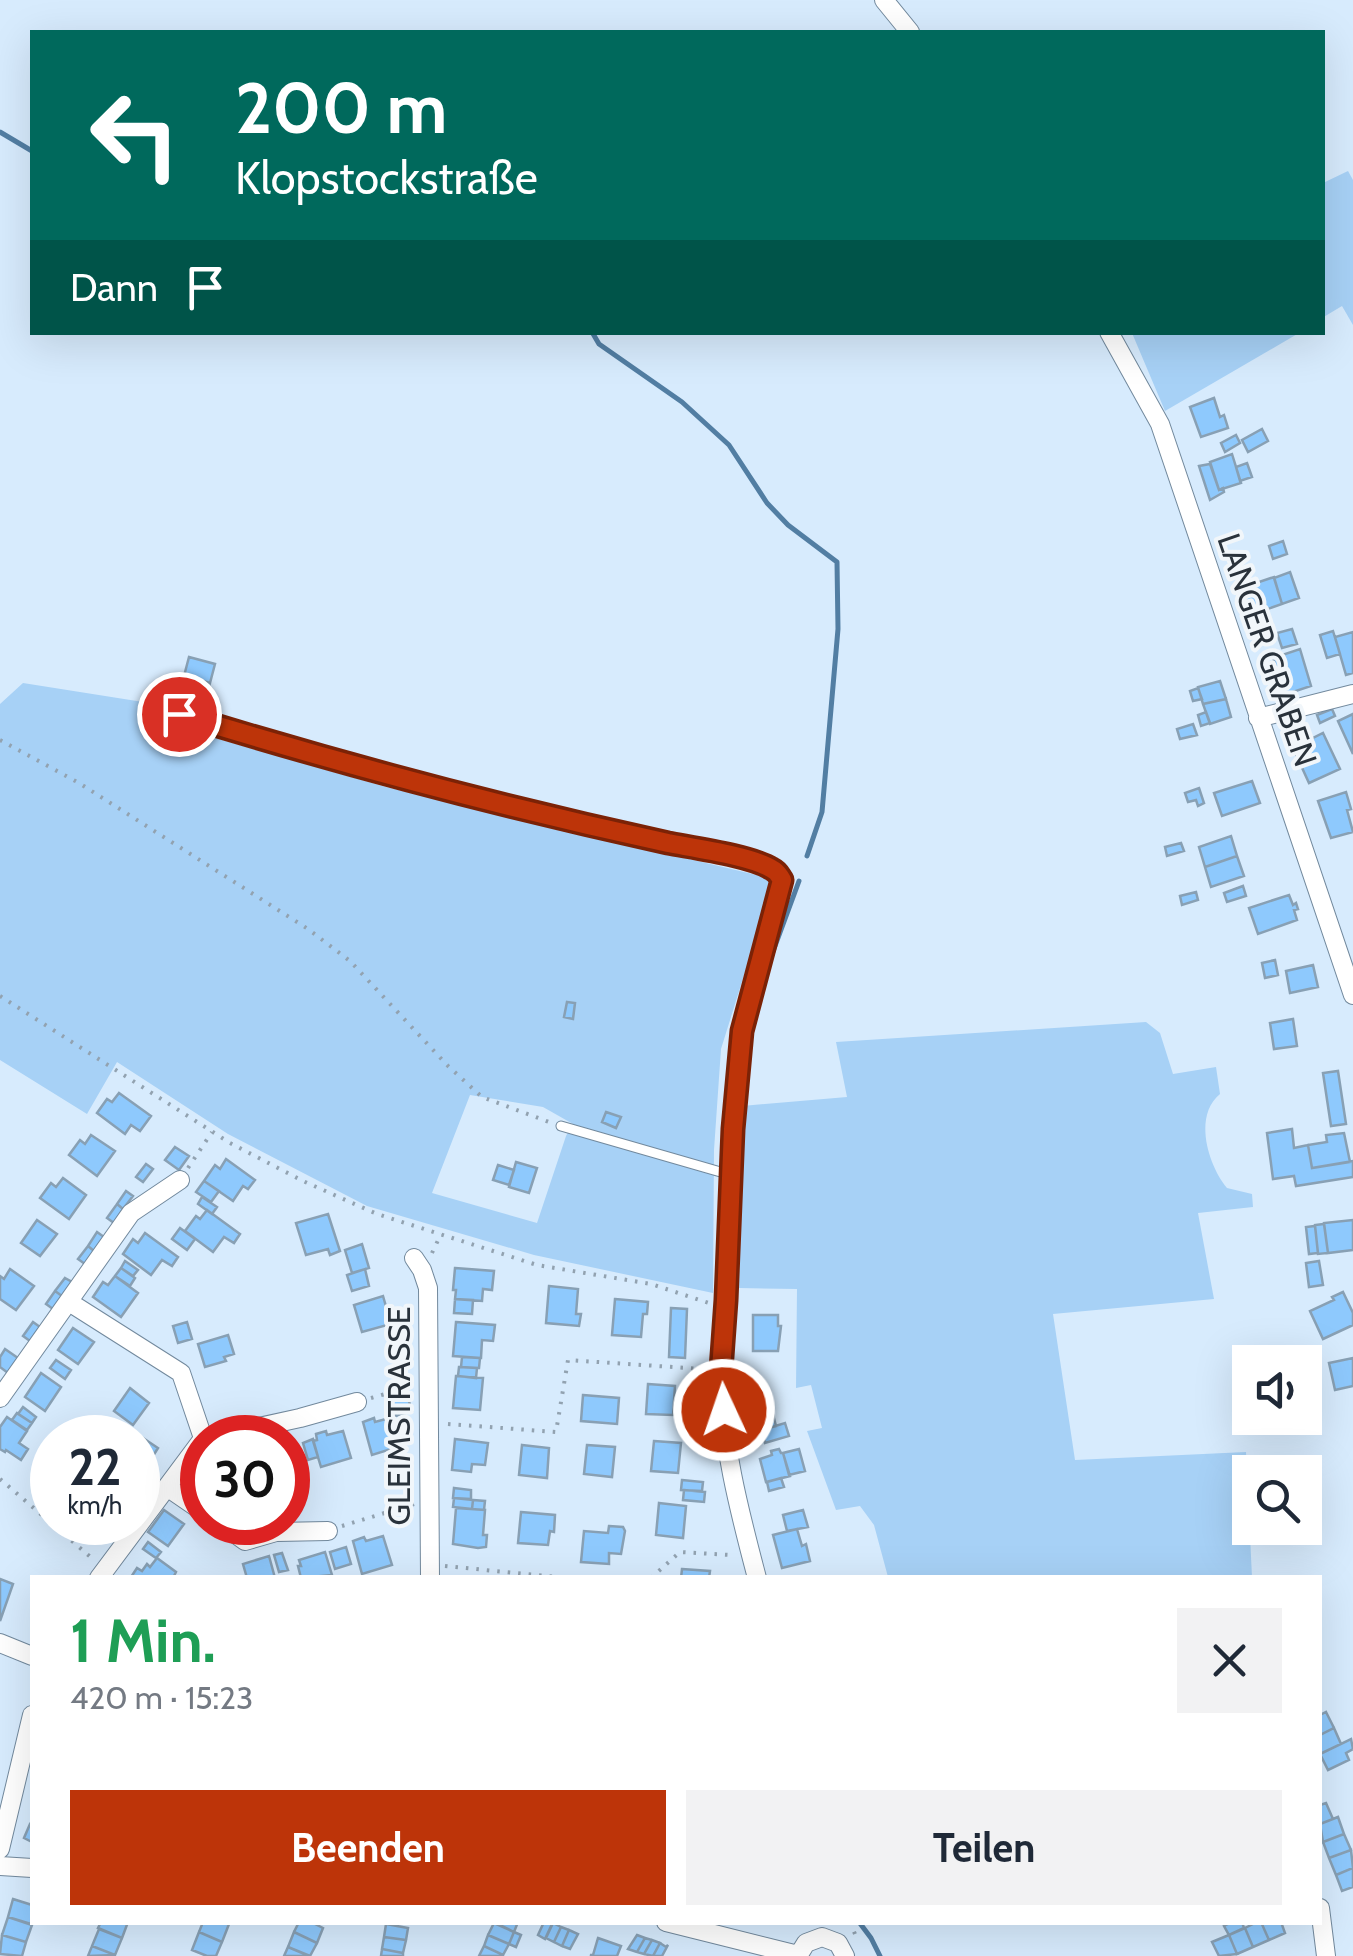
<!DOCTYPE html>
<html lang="de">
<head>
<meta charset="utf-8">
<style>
  body { margin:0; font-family:Cabin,sans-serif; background:#f2f2f3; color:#1f2937; height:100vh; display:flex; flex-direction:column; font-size:38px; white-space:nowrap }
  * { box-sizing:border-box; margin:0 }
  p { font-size:32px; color:#747a83 }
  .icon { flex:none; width:55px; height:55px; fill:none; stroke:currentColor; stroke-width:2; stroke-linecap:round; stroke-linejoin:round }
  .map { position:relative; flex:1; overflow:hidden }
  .details { position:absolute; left:30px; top:1575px; width:1292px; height:350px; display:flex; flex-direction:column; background:#fff; border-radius:0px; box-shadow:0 10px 40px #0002 }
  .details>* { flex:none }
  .guide { position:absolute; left:30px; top:30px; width:1295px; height:305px; border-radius:0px; box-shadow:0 10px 40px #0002; background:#00695c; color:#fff; overflow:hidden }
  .tools { position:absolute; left:1232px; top:1345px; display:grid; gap:20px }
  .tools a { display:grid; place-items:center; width:90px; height:90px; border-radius:0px; background:#fff; box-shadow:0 10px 40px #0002; font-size:50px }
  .speed { position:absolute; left:30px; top:1415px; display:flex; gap:20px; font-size:50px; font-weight:700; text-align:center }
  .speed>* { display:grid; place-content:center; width:130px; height:130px; border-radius:50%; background:#fff; box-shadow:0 10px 40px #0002; line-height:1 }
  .speed small { font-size:25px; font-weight:400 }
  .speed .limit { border:15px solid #d22; background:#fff; color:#111 }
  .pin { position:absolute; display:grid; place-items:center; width:85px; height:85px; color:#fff; margin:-42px; border:5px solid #fff; border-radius:50%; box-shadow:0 2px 10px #0007 }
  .me { position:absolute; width:110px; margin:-55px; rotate:357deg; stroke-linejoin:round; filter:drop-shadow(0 0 8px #0008) }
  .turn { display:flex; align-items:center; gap:35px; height:210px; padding:0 40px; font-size:45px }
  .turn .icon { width:130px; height:130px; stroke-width:2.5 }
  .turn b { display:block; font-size:70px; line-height:85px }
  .then { display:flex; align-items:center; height:95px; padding:0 40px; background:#0003; gap:20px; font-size:38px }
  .round { display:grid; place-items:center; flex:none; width:105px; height:105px; border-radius:0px; background:#f2f2f3 }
  .overview { display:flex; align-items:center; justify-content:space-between; height:170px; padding:0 40px }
  h1 { font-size:60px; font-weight:700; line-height:75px; color:#1e9e55 }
  .action { display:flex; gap:20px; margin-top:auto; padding:20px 40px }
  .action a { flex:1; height:115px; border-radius:0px; background:#bd3409; color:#fff; font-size:40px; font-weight:700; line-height:115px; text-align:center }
  .action a+a { background:#f2f2f3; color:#1f2937 }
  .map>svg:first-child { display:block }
  .green { fill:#a7d1f6; fill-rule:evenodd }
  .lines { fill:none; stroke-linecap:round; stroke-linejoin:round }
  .stream { stroke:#527ea3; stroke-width:5 }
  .building { fill:#8ec9fd; stroke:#88a0b4; stroke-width:2.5 }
  .lane-casing { stroke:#72899d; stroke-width:11 }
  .street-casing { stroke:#72899d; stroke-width:20 }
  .path { stroke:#92a2b0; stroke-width:4; stroke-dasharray:2.5 8; stroke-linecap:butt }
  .lane { stroke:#fff; stroke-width:9 }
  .street { stroke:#fff; stroke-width:18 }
  .route-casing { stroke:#7b2206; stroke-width:25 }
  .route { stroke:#bd3409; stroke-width:18 }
  .labels { text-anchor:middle; stroke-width:8; stroke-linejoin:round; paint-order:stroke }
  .street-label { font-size:32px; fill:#29323b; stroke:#f1f6fa }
</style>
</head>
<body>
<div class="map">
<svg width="1353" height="1956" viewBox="0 0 1353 1956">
  <rect width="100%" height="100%" fill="#d7ebfd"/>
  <path class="green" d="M1348 171 1353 180V325L1342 306 1322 318 1323 183Z
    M1132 333H1299L1165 411Z
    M23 683 143 702 198 733 386 787 769 878V895L721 1049 714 1150 713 1293 534 1255 367 1206 228 1134 117 1062 87 1114 0 1060V704ZM470 1095 543 1107 573 1124 566 1136 537 1223 432 1193Z
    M1146 1022 1160 1033 1173 1074 1216 1067 1220 1094C1193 1116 1208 1165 1227 1188L1252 1194 1253 1207 1198 1213 1214 1299 1053 1314 1075 1460 1246 1452 1252 1577H888L874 1525 860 1506 836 1510 807 1431 822 1428 811 1385 796 1388 797 1289 739 1288 742 1106 847 1097 836 1042Z"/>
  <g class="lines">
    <path class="stream" d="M0 132 32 151
      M592 332 599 344 682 402 729 445 767 503 788 525 837 562 838 629 822 812 807 856
      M736 1154 749 1033 768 965 799 881
      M732 1299 735 1180
      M859 1922 871 1938 880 1956"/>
  </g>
  <path class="building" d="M1214 398 1220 417 1224 415 1228 428 1201 437 1190 407Z
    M1262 429 1268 441 1248 452 1242 440Z
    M1236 435 1240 443 1225 452 1221 443Z
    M1232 454 1241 483 1219 490 1210 462Z
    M1247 463 1252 477 1240 481 1236 467Z
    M1210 464 1219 490 1223 488 1224 492 1210 500 1199 466Z
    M1283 541 1287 554 1273 559 1269 546Z
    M1290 572 1299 598 1282 604 1274 578Z
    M1274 577 1282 604 1253 614 1249 604 1244 606 1242 599 1247 597 1244 587Z
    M1292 629 1297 644 1282 648 1277 633Z
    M1333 631 1340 654 1327 658 1320 635Z
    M1353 632V673L1346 675 1335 637Z
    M1300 649 1311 686 1284 695 1273 658Z
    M189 657 215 664 210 683 184 676Z
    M184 676 210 683 204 705 178 698Z
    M1220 681 1226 699 1203 704 1198 687Z
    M1198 688 1202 699 1193 701 1190 691Z
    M1226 699 1231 717 1210 724 1203 704Z
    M1332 709 1335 716 1320 723 1317 715Z
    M1206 712 1210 723 1201 726 1198 715Z
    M1353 714V754L1338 721Z
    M1193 724 1197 735 1180 739 1177 729Z
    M1293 729 1300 743 1292 746 1286 733Z
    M1323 733 1340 769 1309 783 1293 748Z
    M1252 781 1260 803 1222 816 1214 793Z
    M1199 788 1204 803 1198 806 1196 800 1188 802 1185 793Z
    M1346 792 1351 809 1347 810 1353 832 1331 838 1318 801Z
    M1231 836 1237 856 1205 867 1199 847Z
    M1181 843 1184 851 1167 856 1165 847Z
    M1237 856 1244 876 1211 887 1205 867Z
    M1243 886 1246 896 1227 902 1224 893Z
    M1196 892 1198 900 1182 905 1180 896Z
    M1289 895 1293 905 1296 903 1298 909 1294 910 1297 920 1258 934 1249 908Z
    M1275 960 1278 975 1265 978 1262 963Z
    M1313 965 1318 987 1290 993 1286 971Z
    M567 1002 575 1003 573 1019 564 1017Z
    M1293 1019 1297 1046 1274 1049 1270 1023Z
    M1338 1071 1346 1124 1331 1126 1323 1073Z
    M119 1093 151 1116 140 1131 131 1125 125 1134 97 1113 107 1099 112 1102Z
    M606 1112 621 1117 616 1128 602 1122Z
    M1292 1129 1294 1148 1308 1145 1312 1168 1353 1161V1177L1296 1186 1294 1176 1273 1179 1267 1133Z
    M1344 1133 1350 1162 1312 1168 1308 1145 1327 1142 1326 1135Z
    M91 1135 115 1151 97 1176 69 1155 80 1140 85 1144Z
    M175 1147 189 1156 179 1170 165 1160Z
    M226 1159 255 1180 248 1189 243 1186 233 1201 204 1181 215 1165 220 1169Z
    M516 1162 537 1168 529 1193 509 1187Z
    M146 1164 153 1169 143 1182 136 1177Z
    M498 1165 514 1170 509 1185 493 1180Z
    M63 1178 86 1195 69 1219 40 1198 51 1183 56 1187Z
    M204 1181 219 1191 211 1202 196 1192Z
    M126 1191 133 1196 123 1209 117 1204Z
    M202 1197 217 1207 212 1214 198 1204Z
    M117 1204 123 1209 114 1223 107 1218Z
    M207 1210 240 1234 234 1243 224 1237 213 1252 185 1231 196 1216 200 1219Z
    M328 1214 340 1251 330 1255 328 1249 306 1255 296 1223Z
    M37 1220 57 1234 40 1256 21 1243Z
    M1353 1220V1250L1328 1253 1324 1223Z
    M1324 1224 1328 1253 1318 1254 1315 1225Z
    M1315 1226 1318 1253 1309 1254 1306 1227Z
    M180 1228 195 1239 187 1250 172 1239Z
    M97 1232 104 1237 94 1251 88 1246Z
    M145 1233 178 1257 172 1266 162 1260 151 1275 123 1254 133 1239 138 1243Z
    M362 1244 369 1268 352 1273 345 1250Z
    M88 1246 94 1251 85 1264 78 1259Z
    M125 1261 138 1270 133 1276 121 1268Z
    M1319 1261 1323 1285 1309 1287 1306 1263Z
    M121 1268 135 1278 130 1286 115 1276Z
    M455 1268 494 1271 492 1290 483 1289 482 1301 455 1299 456 1290H453Z
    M10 1269 34 1286 16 1310 0 1299V1276L4 1279Z
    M365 1269 369 1286 352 1291 347 1275Z
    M115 1276 138 1293 121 1317 93 1297 103 1282 108 1285Z
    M65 1278 72 1282 62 1296 55 1291Z
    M549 1286 578 1289 576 1314H581L579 1326 546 1323Z
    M55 1291 62 1296 53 1309 46 1304Z
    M1343 1292 1353 1313V1325L1323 1339 1310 1311 1334 1300 1332 1297Z
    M383 1296 391 1324 362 1332 354 1305Z
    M455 1299 473 1300 472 1314 454 1313Z
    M615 1299 648 1302 647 1314H643L641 1337 612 1335Z
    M671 1308 687 1309 685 1358 669 1357Z
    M753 1315H778V1326H781L778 1351H753Z
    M33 1322 40 1327 30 1341 23 1336Z
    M187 1322 192 1339 178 1343 173 1326Z
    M456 1322 495 1325 493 1341 482 1340 481 1358 453 1356Z
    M73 1328 94 1342 78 1364 58 1350Z
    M228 1335 234 1354 224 1357 226 1361 205 1367 198 1344Z
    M5 1349 18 1358 8 1373 0 1367V1357Z
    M462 1357 480 1358 479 1368 461 1367Z
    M1353 1358V1386L1335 1390 1329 1363Z
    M56 1360 71 1370 65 1379 50 1368Z
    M459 1367 477 1368 476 1378 458 1376Z
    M41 1373 61 1387 45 1411 25 1397Z
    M456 1376 483 1378 480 1410 453 1408Z
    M648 1384 675 1386 673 1415 646 1414Z
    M130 1388 149 1403 133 1425 114 1411Z
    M407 1395 412 1411 396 1416 392 1400Z
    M583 1395 619 1398 617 1424 581 1421Z
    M769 1399 776 1426 750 1433 743 1405Z
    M23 1407 36 1417 32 1423 18 1414Z
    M17 1413 32 1423 27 1430 12 1420Z
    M7 1417 27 1431 19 1443 28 1449 21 1460 6 1450 5 1452 0 1449V1427Z
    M393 1417 401 1446 372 1455 363 1422 374 1418 375 1422Z
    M785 1423 789 1436 765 1443 762 1430Z
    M326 1431 327 1435 343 1431 351 1458 321 1467 313 1441 317 1440 316 1434Z
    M143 1438 158 1448 153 1456 138 1446Z
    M313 1439 318 1457 308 1460 303 1443Z
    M455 1439 488 1443 485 1465 472 1464 471 1472 452 1470Z
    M654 1441 681 1443 678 1473 651 1471Z
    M522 1445 549 1448 547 1478 519 1475Z
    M587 1445 615 1447 612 1477 584 1474Z
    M779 1449 781 1453H783L790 1476 766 1482 760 1459 772 1455 771 1451Z
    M799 1449 805 1471 789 1475 783 1453Z
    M291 1452 299 1475 288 1478V1453Z
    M781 1478 784 1487 769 1491 767 1482Z
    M682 1480 703 1482 702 1491 681 1490Z
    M454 1488 471 1490V1499L453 1498Z
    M684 1490 705 1492 704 1502 683 1500Z
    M454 1498 473 1500 472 1509 453 1507Z
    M473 1500 485 1501 484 1510 472 1509Z
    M659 1503 686 1506 683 1538 656 1535Z
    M456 1508 485 1510 483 1535H487L486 1547 478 1548 453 1544Z
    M164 1510 184 1524 168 1546 148 1532Z
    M803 1510 808 1527 787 1531 783 1515Z
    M521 1512 555 1515 554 1532 550 1531 548 1545 518 1543Z
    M609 1526 623 1527 625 1531 621 1554 609 1553V1564L581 1562 584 1531 608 1533Z
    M797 1529 802 1546 806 1544 810 1561 782 1568 773 1535Z
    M383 1536 392 1565 362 1574 353 1541 364 1537 366 1541Z
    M148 1542 161 1552 156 1558 143 1549Z
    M346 1547 351 1564 335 1569 330 1552Z
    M325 1552 332 1575 301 1578 298 1566H301L299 1560Z
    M282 1553 288 1570 279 1572 274 1555Z
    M269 1556 275 1578H247L243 1564Z
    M157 1558 176 1572 173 1578 131 1577 137 1568 142 1571 147 1564 150 1567Z
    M682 1569 710 1571 709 1578H681Z
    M0 1579 13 1584 0 1621Z
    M1326 1712 1334 1728 1320 1735V1715Z
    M1334 1728 1341 1744 1320 1754V1735Z
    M1351 1739 1353 1749 1346 1753 1349 1760 1328 1770 1320 1754Z
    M1326 1803 1333 1819 1320 1824V1805Z
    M1338 1817 1344 1834 1323 1842 1320 1824Z
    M30 1824 32 1825V1842L24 1838Z
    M1344 1834 1351 1850 1329 1858 1323 1842Z
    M1351 1850 1353 1868 1336 1875 1329 1858Z
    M1353 1868V1887L1342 1891 1336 1875Z
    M13 1899 32 1905 31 1924 8 1917Z
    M8 1917 32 1925 26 1942 2 1935Z
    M101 1922H128L122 1938 98 1928Z
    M203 1922 229 1924 222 1942 199 1932Z
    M299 1922H311L323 1928 317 1943 294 1932Z
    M494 1922H518L514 1932Z
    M544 1922 552 1924 545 1939 538 1935Z
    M1232 1922H1242L1244 1928 1229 1935 1224 1926Z
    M1257 1922H1261L1269 1940 1253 1947 1245 1928Z
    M1261 1922H1281L1285 1933 1269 1940Z
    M494 1923 514 1932 509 1944 488 1935Z
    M553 1923 561 1927 554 1942 546 1938Z
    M386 1924 408 1928 406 1940 384 1937Z
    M561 1927 569 1930 562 1946 554 1942Z
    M1245 1928 1253 1947 1237 1954 1229 1935Z
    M99 1929 122 1938 115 1955 92 1946Z
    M569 1930 578 1934 570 1949 562 1946Z
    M199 1932 222 1942 216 1956H207L192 1950Z
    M294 1932 317 1943 310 1956 288 1947Z
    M514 1932 521 1935 516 1947 509 1944Z
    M2 1935 26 1942 22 1956 0 1954Z
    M488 1935 509 1944 503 1955 484 1946Z
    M637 1935 645 1938 637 1952 628 1949Z
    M1229 1935 1237 1954 1219 1956 1212 1942Z
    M384 1937 406 1940 403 1953 382 1949Z
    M598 1938 621 1946 617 1956H593L590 1955H593Z
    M645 1938 652 1940 644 1954 637 1952Z
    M652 1940 660 1943 653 1956 644 1954Z
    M660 1943 666 1947 668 1945 662 1956H653Z
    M92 1946 115 1955 88 1956Z
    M484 1946 503 1955V1956H479Z
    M288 1947 309 1956H284Z
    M382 1949 403 1953V1956H381Z"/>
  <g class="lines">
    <g class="lane-casing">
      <path id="lane" d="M179 714 426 785 576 823 746 860 776 870 782 880 742 1031 733 1129 726 1300
        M561 1126 731 1175"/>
    </g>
    <g class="street-casing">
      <path id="street" d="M884 0 910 32
        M1109 332 1160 424 1353 995
        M1258 718 1353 694
        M414 1258 422 1270 428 1288 430 1578
        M726 1300C725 1323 721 1347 721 1370 721 1441 739 1510 757 1578
        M69 1302 181 1373 203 1438
        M0 1398 131 1213 180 1180
        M209 1438 300 1418 357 1402
        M167 1487 202 1511
        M219 1522 245 1541 276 1532 328 1531
        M99 1578 202 1440
        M0 1643 32 1656
        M0 1849 32 1715
        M0 1866 32 1868
        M1320 1908 1326 1956
        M666 1922 798 1955
        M798 1956 806 1943 822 1937 838 1943 845 1956"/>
    </g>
    <path class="path" d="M0 740 79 783 308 929 350 961 448 1066 482 1097 549 1122
      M0 996 230 1143 303 1181 377 1214 537 1265 651 1284 709 1303
      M188 1168 212 1132
      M432 1253 441 1234
      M371 1398 410 1387
      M448 1424 556 1432 568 1360 702 1369
      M0 1479 94 1560
      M342 1526 414 1504
      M445 1566 566 1578
      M651 1578 680 1552 731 1555
      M850 1922 855 1934"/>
    <use href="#lane" class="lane"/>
    <use href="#street" class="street"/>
  </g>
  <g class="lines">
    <g class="route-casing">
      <path id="route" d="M179 714C341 764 503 807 668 843 694 848 752 856 772 869 778 872 778 874 782 880L742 1031 733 1129 726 1300 721 1370 724 1410"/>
    </g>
    <use href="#route" class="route"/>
  </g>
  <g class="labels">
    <g class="street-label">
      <text transform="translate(1267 650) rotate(71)" y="11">LANGER GRABEN</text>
      <text transform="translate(399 1416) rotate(-90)" y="11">GLEIMSTRASSE</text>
    </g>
  </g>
</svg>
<div class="tools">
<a><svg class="icon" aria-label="sound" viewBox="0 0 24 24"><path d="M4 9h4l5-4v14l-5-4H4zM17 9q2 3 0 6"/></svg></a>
<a><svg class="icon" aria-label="search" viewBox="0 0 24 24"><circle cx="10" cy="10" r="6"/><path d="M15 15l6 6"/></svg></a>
</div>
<div class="speed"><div>22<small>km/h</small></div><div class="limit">30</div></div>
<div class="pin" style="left:179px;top:714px;background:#d93025"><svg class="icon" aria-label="arrive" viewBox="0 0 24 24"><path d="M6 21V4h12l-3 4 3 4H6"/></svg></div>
<svg class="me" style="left:724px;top:1410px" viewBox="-20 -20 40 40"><circle r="17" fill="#bd3409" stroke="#fff" stroke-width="3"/><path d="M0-11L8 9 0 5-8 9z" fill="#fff"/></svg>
<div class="guide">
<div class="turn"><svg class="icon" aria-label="left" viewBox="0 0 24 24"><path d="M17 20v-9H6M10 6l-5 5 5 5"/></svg><div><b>200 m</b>Klopstockstraße</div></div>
<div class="then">Dann<svg class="icon" aria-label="arrive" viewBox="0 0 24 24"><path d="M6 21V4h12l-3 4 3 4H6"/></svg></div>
</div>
<section class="details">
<div class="overview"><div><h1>1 Min.</h1><p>420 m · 15:23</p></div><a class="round"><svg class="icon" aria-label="close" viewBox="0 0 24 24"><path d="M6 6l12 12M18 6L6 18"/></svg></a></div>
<div class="action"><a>Beenden</a><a>Teilen</a></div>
</section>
</div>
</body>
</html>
